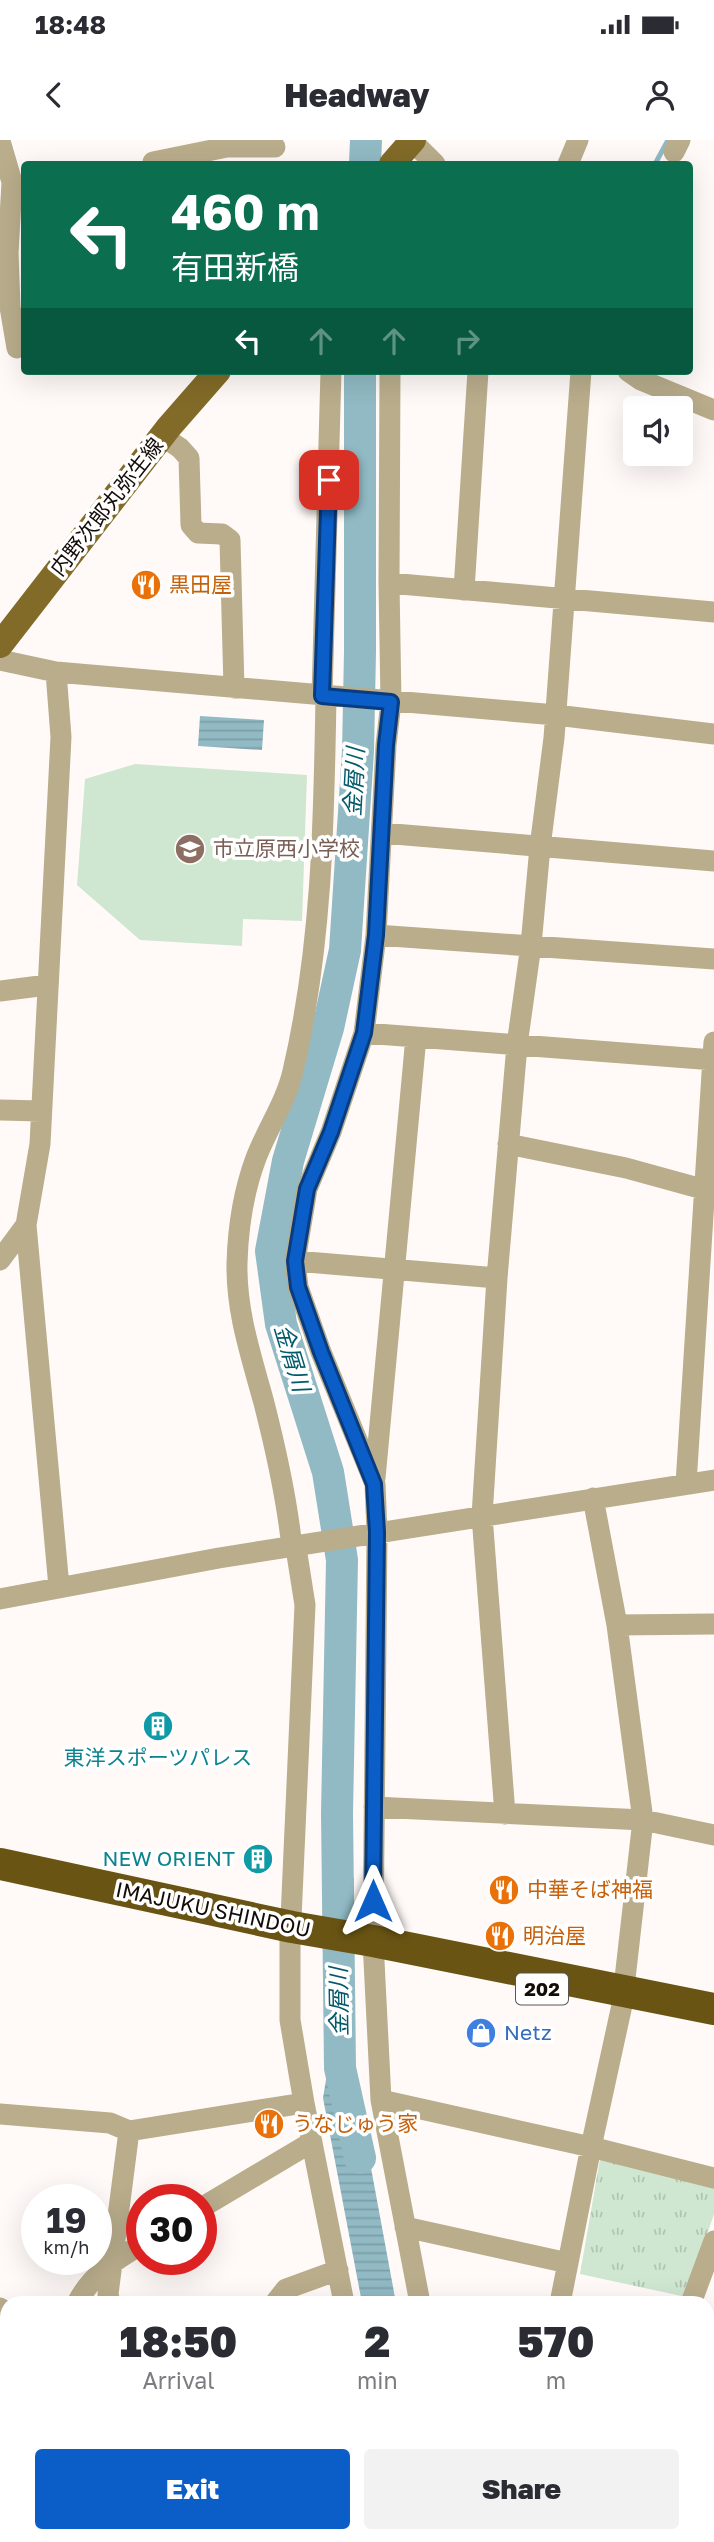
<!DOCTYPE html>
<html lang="en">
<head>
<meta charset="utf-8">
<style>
  body { margin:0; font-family:"Golos Text","Noto Sans JP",sans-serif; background:#f2f2f3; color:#2b2b33; height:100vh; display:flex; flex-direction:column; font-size:26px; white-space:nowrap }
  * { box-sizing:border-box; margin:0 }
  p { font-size:23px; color:#7c7c81 }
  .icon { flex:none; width:38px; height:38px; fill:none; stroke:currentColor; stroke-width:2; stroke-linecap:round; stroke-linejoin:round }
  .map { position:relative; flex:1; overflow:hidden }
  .sheet { position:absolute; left:0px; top:2156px; width:714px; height:247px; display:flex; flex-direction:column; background:#fff; border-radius:21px 21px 0 0; box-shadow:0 7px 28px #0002 }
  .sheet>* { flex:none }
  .banner { position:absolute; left:21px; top:21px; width:672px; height:214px; border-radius:7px; box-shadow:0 7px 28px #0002; background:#0b6e4f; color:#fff; overflow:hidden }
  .fabs { position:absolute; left:623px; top:256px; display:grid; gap:14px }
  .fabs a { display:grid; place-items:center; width:70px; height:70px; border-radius:7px; background:#fff; box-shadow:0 7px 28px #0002; font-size:35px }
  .speed { position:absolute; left:21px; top:2044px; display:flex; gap:14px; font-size:35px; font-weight:700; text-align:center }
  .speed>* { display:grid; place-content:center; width:91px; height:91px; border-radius:50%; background:#fff; box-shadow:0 7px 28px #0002; line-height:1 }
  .speed small { font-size:18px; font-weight:400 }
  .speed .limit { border:10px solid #d22; background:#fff; color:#111 }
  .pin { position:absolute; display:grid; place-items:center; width:60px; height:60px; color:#fff; margin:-30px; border-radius:14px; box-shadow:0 4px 10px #0006 }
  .me { position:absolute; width:77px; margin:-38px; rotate:0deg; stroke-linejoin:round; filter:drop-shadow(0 0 5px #0008) }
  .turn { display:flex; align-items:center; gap:24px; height:147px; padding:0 35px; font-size:32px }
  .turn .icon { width:91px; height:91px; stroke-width:2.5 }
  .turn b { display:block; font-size:49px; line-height:60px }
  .lanes { display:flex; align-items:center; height:66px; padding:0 35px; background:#0003; justify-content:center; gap:35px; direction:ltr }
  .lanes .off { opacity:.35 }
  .eta { display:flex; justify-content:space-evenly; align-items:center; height:119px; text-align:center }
  .eta b { font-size:42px; font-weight:800; line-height:49px }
  .button { display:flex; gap:14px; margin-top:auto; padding:14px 35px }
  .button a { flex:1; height:80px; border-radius:7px; background:#0b5dc7; color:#fff; font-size:28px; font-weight:800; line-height:80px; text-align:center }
  .button a+a { background:#f2f2f3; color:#2b2b33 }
  .status { display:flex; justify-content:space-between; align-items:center; height:49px; padding:0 35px; background:#fff; direction:ltr }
  .status svg { height:19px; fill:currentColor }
  header { display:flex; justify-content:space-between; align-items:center; height:91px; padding:0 35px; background:#fff; font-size:32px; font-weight:800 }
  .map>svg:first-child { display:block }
  .park { fill:url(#park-tufts) }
  .garden { fill:#cfe6d1 }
  .water { fill:url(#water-rules) }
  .pier { fill:#fffaf7 }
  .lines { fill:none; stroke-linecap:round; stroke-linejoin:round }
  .stream { stroke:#91bac4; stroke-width:5 }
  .river { stroke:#91bac4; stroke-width:32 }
  .minor { stroke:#b9ad8c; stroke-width:21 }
  .major { stroke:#826b28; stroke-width:26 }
  .highway { stroke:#695413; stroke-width:32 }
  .route-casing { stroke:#073c81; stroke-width:18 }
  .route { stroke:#0b5dc7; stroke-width:12 }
  .labels { text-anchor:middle; stroke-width:7; stroke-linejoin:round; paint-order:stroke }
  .shield { fill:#fff; stroke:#5a5551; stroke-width:2 }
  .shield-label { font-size:19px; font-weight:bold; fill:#130c07 }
  .street-label { font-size:21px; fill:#130c07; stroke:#fff }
  .food-label { font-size:21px; fill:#c56008; stroke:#fff; text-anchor:start }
  .education-label { font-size:21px; fill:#785e54; stroke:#fff; text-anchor:start }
  .culture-label { font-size:21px; fill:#0d838f; stroke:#fff }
  .shop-label { font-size:21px; fill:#366cbe; stroke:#fff; text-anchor:start }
  .water-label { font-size:23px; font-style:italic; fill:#035a6b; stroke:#fff }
</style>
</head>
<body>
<div class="status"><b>18:48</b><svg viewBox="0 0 49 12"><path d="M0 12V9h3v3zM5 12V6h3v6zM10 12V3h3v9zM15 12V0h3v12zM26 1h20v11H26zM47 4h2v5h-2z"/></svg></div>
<header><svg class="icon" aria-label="back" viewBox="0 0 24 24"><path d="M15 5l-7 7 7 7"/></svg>Headway<svg class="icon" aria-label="person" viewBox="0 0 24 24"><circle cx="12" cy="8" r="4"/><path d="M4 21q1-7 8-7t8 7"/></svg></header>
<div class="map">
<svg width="714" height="2402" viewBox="0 0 714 2402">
  <defs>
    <pattern id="park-tufts" width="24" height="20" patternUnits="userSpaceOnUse" patternTransform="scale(1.75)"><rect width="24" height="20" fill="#cfe6d1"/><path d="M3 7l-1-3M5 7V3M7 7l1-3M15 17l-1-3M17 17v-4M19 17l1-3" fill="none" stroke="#b1c4b2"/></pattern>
    <pattern id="water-rules" width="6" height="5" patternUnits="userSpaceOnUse" patternTransform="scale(1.75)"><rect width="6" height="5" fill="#91bac4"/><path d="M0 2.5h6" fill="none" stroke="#7c9fa7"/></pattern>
  </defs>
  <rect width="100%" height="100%" fill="#fffaf7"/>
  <path class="park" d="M600 2019 714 2044V2074L686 2157 580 2134Z"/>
  <path class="garden" d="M135 624 307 635 302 781 243 779 242 806 140 800 77 745 85 639Z"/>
  <path class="water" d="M200 576 264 580 262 610 198 606Z
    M336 1731 354 1738 352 1840 340 1916 342 1969 364 1990 396 2163H362L323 1958 344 1831Z
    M412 2396H444L446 2402H413Z"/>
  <path class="pier" d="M336 1770 357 1775 356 1833 341 1830Z"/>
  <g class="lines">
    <path class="stream" d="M655 24 668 0"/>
    <path class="river" d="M365 24 366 0
      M360 2018 340 1928 337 1673 342 1420 328 1332 281 1184 271 1111 288 1021 328 888 345 810 358 611 360 511V231"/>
    <path class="minor" d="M411 0 435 24
      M0 1 12 42 8 113 10 167 17 208
      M674 12 680 0
      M153 22 227 7H275
      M568 24 578 0
      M628 231 641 240 714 270
      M162 296 180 308 189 318 191 385 198 393 222 394 230 400 234 548
      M389 443 714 472
      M464 450 478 231
      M0 520 56 532 556 575 714 594
      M322 556 331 231
      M382 693 714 721
      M376 795 714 819
      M0 851 47 845
      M364 893 376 795 386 605 391 562 389 443 390 231
      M0 970 41 971
      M508 1004 626 1028 706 1050
      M26 1085 59 1447
      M0 1120 26 1085 40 1004 61 597 56 532
      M295 1121 497 1138
      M375 1338 416 897
      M686 1344 714 902
      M292 1408C287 1359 276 1310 264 1263 251 1215 236 1172 237 1123 238 1089 244 1050 256 1018 267 989 286 962 293 931 322 807 324 682 326 556
      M0 1459 219 1418 714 1340
      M617 1485 714 1484
      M374 1667 643 1680 714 1695
      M505 1674 482 1376 497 1138 517 905 531 805 540 707 554 598 581 231
      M381 1960 591 2007 714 2038
      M304 1963 344 2163
      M0 1974 110 1983 129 1991 304 1963 290 1880V1801L305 1465 296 1408
      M201 2068 312 2002
      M405 2087 568 2123
      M77 2163C93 2133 114 2121 142 2104
      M110 2163 108 2154 129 1991
      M275 2163 286 2149 338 2130
      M420 2163 381 1960 373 1801 377 1392 375 1344 321 1212 298 1147 295 1121 307 1049 331 992 364 893 714 920
      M560 2163 591 2007 622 1865 643 1680 617 1485 593 1358
      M691 2163 714 2101
      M0 2168 7 2173
      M707 2272 714 2274
      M158 2396 159 2402
      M294 2396 302 2402
      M391 2396 392 2402
      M466 2396 468 2402
      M55 2402V2396
      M611 2402 613 2396"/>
    <path class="major" d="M392 24 413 0
      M0 505 169 287 218 231"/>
    <path class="highway" d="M0 1724 292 1787 373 1801 714 1869"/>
  </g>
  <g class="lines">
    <g class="route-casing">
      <path id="route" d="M329 340 322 556 391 562 386 605 376 795 364 893 331 992 307 1049 295 1121 298 1147 321 1212 374 1344 377 1392 373 1761"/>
    </g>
    <use href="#route" class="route"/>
  </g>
  <defs>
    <g id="restaurant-disc" transform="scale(1.575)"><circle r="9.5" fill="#e8710a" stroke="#fff"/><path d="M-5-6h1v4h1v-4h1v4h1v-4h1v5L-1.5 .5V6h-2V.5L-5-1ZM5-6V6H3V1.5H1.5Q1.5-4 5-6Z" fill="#fff"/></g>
    <g id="school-disc" transform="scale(1.575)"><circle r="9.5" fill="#8d6e63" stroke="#fff"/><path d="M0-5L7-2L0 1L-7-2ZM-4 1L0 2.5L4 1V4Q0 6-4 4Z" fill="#fff"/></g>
    <g id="building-disc" transform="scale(1.575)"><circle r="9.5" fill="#0f9aa8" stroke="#fff"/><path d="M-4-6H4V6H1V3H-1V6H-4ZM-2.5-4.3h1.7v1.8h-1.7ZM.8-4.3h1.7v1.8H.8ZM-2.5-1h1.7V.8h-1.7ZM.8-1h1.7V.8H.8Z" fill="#fff"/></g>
    <g id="shop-disc" transform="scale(1.575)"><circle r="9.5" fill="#3f7fe0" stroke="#fff"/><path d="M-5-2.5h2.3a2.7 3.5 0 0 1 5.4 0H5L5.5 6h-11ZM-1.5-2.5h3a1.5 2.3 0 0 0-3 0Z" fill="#fff"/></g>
  </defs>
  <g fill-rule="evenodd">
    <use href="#restaurant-disc" x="146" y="445"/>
    <use href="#school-disc" x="190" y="709"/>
    <use href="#building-disc" x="158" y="1586"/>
    <use href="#building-disc" x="258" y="1719"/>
    <use href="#restaurant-disc" x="504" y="1750"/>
    <use href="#restaurant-disc" x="500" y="1796"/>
    <use href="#shop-disc" x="481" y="1893"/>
    <use href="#restaurant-disc" x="269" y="1984"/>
  </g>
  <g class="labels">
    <rect class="shield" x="516" y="1833.5" width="52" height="31" rx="5"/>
    <g class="shield-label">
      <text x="542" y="1856">202</text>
    </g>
    <g class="street-label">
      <text transform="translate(107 367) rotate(-52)" y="7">内野次郎丸弥生線</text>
      <text transform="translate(213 1770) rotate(12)" y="7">IMAJUKU SHINDOU</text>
    </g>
    <g class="food-label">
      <text x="169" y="452">黒田屋</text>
      <text x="527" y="1757">中華そば神福</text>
      <text x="523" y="1803">明治屋</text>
      <text x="292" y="1991">うなじゅう家</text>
    </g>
    <g class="education-label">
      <text x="213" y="716">市立原西小学校</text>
    </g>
    <g class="culture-label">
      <text x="158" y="1625">東洋スポーツパレス</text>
      <text x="235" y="1726" text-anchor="end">NEW ORIENT</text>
    </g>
    <g class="shop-label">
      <text x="504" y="1900">Netz</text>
    </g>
    <g class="water-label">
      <text transform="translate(354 642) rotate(-87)" y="8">金屑川</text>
      <text transform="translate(292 1218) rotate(73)" y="8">金屑川</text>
      <text transform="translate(339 1862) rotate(-91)" y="8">金屑川</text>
    </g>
  </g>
</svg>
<div class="fabs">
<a><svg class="icon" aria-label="sound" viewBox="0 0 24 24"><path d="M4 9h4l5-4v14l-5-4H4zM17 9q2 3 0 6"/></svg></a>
</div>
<div class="speed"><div>19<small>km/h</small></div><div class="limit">30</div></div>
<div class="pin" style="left:329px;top:340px;background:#d93025"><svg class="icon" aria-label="arrive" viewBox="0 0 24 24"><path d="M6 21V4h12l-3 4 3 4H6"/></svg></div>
<svg class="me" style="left:373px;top:1761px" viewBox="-20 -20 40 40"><path d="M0-17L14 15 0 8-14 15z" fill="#0b5dc7" stroke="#fff" stroke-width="4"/></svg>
<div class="banner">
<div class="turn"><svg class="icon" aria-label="left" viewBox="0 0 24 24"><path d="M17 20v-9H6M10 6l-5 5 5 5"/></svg><div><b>460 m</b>有田新橋</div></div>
<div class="lanes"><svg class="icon" aria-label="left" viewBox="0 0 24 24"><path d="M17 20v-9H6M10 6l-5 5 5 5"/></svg><svg class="icon off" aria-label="ahead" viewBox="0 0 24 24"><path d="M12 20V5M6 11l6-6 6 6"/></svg><svg class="icon off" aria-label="ahead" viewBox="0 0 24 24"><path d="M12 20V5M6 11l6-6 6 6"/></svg><svg class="icon off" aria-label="right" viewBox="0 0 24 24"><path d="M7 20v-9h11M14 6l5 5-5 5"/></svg></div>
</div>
<section class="sheet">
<div class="eta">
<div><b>18:50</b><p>Arrival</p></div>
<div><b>2</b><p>min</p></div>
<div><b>570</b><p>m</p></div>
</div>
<div class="button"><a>Exit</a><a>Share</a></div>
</section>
</div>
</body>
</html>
